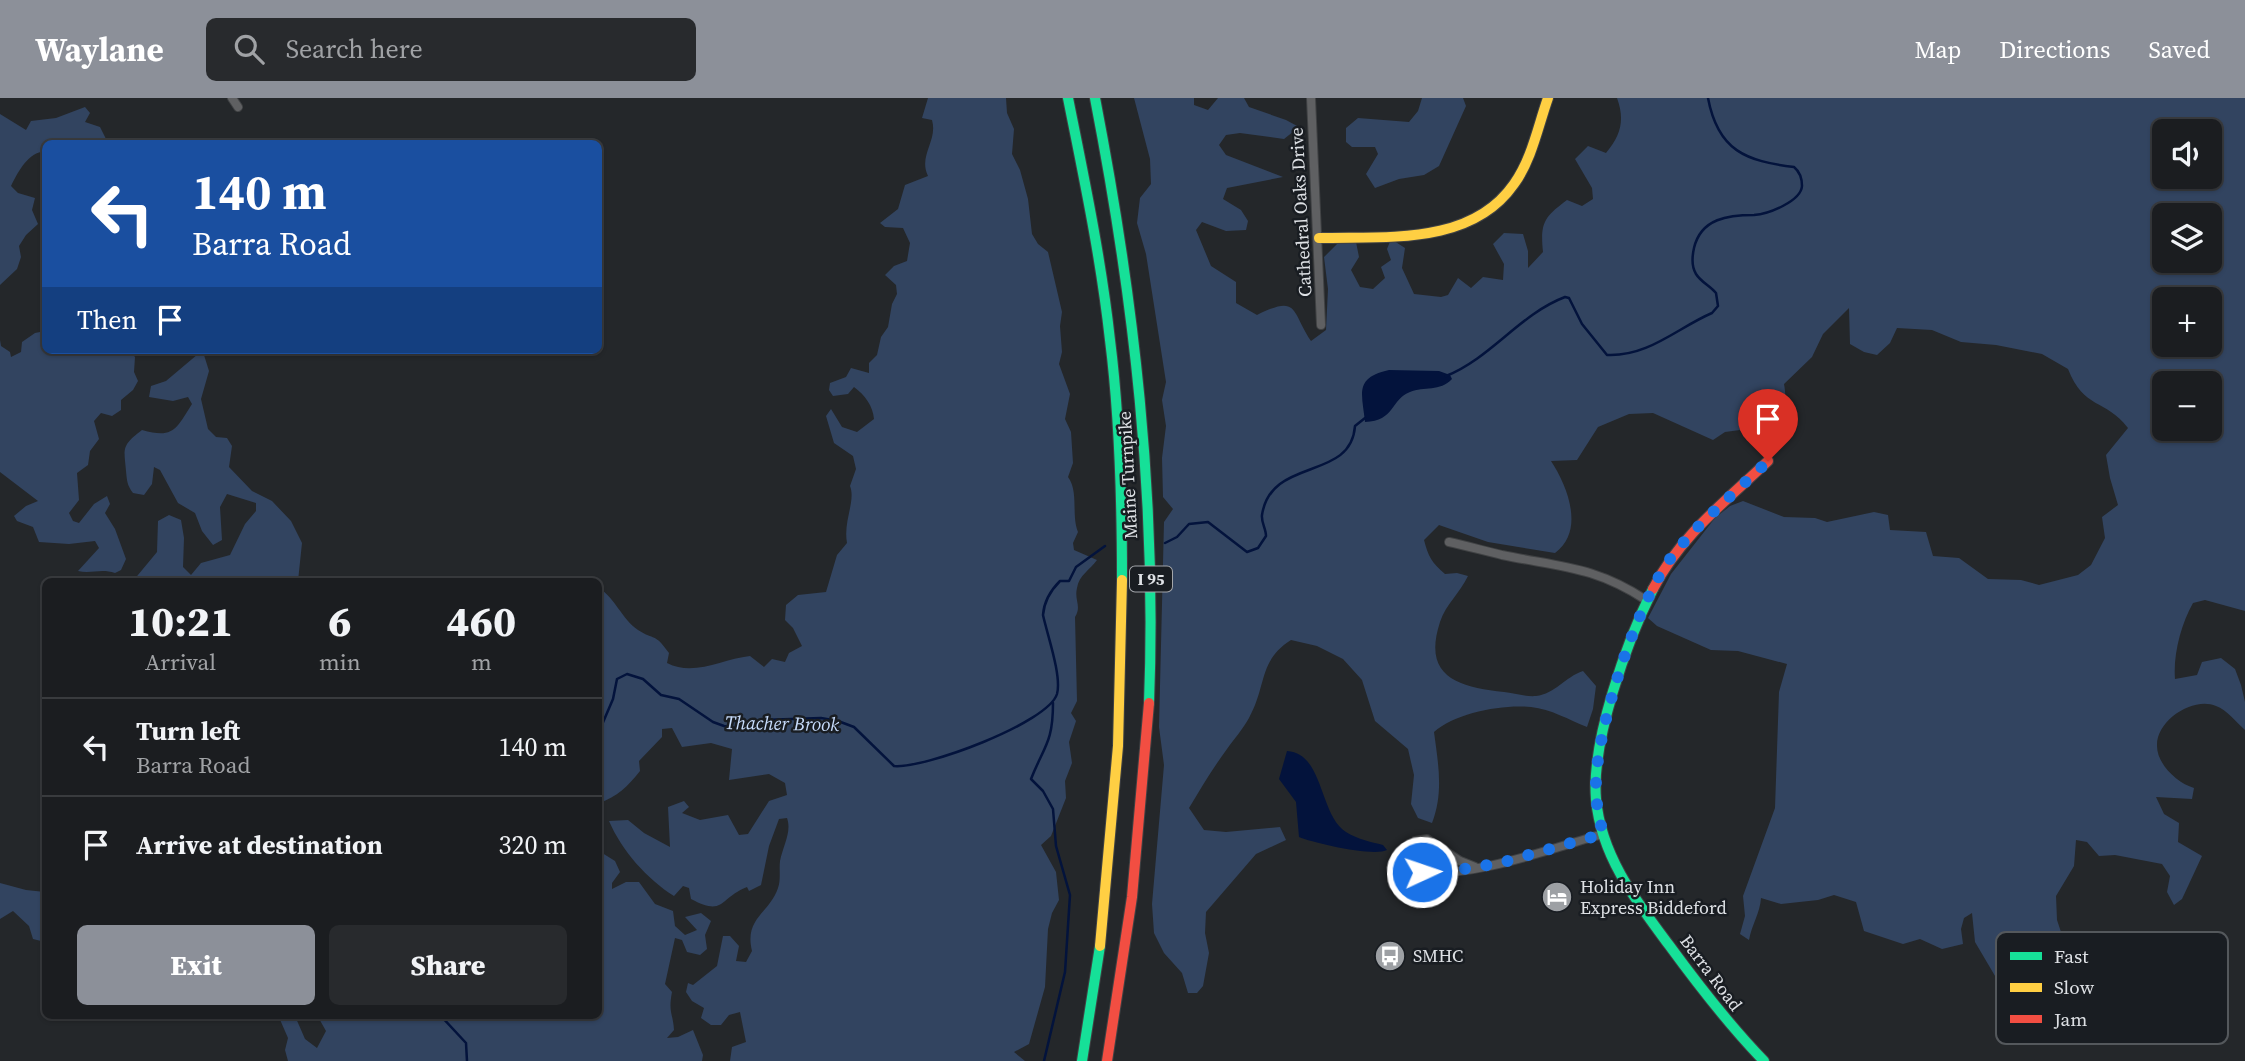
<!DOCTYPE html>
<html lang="en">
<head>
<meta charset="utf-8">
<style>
  body { margin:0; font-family:"Source Serif 4",serif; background:#282a2d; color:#f1f3f6; height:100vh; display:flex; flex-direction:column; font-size:26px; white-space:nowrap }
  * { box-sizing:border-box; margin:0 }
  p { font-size:23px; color:#a0a2a5 }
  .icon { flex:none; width:38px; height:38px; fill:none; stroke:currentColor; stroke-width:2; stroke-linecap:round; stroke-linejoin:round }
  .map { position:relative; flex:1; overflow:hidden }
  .side { position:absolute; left:42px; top:480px; width:560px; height:441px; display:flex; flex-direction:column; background:#1b1d20; border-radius:10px; box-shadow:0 2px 5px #0004,0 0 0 2px #393b3e }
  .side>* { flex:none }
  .top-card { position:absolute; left:42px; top:42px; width:560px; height:214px; border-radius:10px; box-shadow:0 2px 5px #0004,0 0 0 2px #393b3e; background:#1a4fa0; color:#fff; overflow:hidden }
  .buttons { position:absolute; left:2152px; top:21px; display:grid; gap:14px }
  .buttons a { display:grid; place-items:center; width:70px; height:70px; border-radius:10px; background:#1b1d20; box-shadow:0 2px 5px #0004,0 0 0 2px #393b3e; font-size:35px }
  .pin { position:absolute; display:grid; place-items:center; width:60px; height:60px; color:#fff; margin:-72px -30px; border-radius:50% 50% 50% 0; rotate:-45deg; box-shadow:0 0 7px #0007 }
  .pin .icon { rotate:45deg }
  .me { position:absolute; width:77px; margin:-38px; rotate:87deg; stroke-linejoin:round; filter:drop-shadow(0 0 5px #0008) }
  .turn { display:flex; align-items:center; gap:24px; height:147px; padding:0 35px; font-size:32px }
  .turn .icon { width:91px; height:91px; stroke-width:2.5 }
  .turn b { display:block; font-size:49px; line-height:60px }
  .then { display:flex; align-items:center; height:66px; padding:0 35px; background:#0003; gap:14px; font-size:26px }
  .eta { display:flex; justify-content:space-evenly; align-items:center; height:119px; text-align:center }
  .eta b { font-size:42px; font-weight:800; line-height:49px }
  .button { display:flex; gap:14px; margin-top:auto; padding:14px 35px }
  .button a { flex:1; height:80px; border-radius:10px; background:#8c9099; color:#fff; font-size:28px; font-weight:800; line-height:80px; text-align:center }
  .button a+a { background:#282a2d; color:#f1f3f6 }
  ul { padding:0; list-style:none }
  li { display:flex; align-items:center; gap:21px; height:98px; padding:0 35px; border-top:2px solid #393b3e }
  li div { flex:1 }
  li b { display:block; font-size:26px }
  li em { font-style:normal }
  header { display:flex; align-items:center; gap:42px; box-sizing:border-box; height:98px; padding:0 35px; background:#8c9099; color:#fff }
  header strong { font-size:33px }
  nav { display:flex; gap:38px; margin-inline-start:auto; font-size:24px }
  .search { width:490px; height:63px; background:#282a2d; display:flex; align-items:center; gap:18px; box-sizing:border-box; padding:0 24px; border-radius:10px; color:#a0a2a5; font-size:26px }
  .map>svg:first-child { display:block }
  .green { fill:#324460; fill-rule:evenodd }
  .water { fill:#03133c }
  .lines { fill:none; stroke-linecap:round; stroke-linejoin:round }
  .stream { stroke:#03133c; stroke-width:2.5 }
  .street-casing { stroke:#404244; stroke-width:10 }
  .fast-casing { stroke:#404244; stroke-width:12 }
  .slow-casing { stroke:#404244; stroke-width:12 }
  .jam-casing { stroke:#404244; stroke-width:12 }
  .street { stroke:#5f6062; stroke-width:8 }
  .fast { stroke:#16e098; stroke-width:10 }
  .slow { stroke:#ffcf43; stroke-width:10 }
  .jam { stroke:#f24e42; stroke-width:10 }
  .route { stroke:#1a73e8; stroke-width:12; stroke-dasharray:0 21.6 }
  .labels { text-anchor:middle; stroke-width:5; stroke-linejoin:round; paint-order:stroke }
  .shield { fill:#191d22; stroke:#a3a6aa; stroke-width:2 }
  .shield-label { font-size:16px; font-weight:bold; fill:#dee1e5 }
  .street-label { font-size:18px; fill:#dee1e5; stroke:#191d22 }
  .poi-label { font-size:18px; fill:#dee1e5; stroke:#191d22; text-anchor:start }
  .water-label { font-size:19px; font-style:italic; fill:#c7dcfb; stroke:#191d22 }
  .key { fill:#191d22; stroke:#54585c; stroke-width:2 }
  .key-label { font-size:19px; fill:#dee1e5 }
</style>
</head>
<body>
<header>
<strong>Waylane</strong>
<div class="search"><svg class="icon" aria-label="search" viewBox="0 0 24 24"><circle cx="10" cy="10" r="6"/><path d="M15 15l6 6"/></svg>Search here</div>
<nav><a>Map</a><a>Directions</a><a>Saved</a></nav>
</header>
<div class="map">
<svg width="2245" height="963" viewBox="0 0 2245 963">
  <rect width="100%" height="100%" fill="#24272a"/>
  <path class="green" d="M928 0H1006L1007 15 1014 31 1012 56 1020 72 1028 101 1032 136 1038 146 1048 154 1062 214 1060 228 1062 254 1059 266 1070 296 1065 321 1071 334 1073 365 1068 379C1079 394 1071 417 1078 434L1073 445 1074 452 1097 462C1090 472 1079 477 1077 490 1074 502 1082 508 1075 519L1077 603 1071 615 1076 623 1069 644 1072 665 1065 683 1066 700 1051 738 1041 747 1056 774 1059 802 1052 815 1048 831 1045 889 1029 946 1014 954 1025 963H730L732 949 746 944 740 914 729 917 721 927H711L701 920 704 910 692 903 686 894 688 885 693 887 717 868 723 838H730L739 848 736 863 746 864 752 853C744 820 769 816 778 790 781 782 779 771 780 763 783 748 792 734 787 720L779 721 769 748 761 787 749 793 747 789C719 800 725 819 691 801L689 790 683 788 674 798C647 781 622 753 609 723L628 722 644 735 670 749 668 709 684 703 689 709 682 715 700 722 728 717 739 737 748 736 769 703 787 697 785 685 769 676 729 682 732 651 711 645 682 649 672 630 662 631V639L639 663 640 673C628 688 617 699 599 705V490C615 500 622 521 638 532 655 543 654 534 669 555L667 565C694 579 722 561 750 558L764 569 772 561 785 564 789 555 802 548 793 530 785 522 786 507 798 497 826 494 837 457 847 445C843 423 856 403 850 388L856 371 853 358 834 345 826 318 831 311 842 329 857 334 874 321C873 308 865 297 854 289L848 296 833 298 829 292 830 285 846 279 851 270 869 275V265L877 257 881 239 888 229 892 206 897 196 896 187 885 177 894 168 907 163 910 145 903 130 885 129 880 125 898 111 905 87 928 78C918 57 938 43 932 22L922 20Z
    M1134 0H1194V7L1208 12 1218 0H1244L1249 9 1286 22 1299 29 1284 41 1240 35 1226 37 1219 47 1226 57 1283 79 1227 90 1223 101 1241 112 1248 123 1246 132 1226 133 1202 124 1196 132 1211 168 1236 184V205L1257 217C1299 196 1291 213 1311 243L1326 232 1328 191 1324 159 1338 145 1356 144 1359 159 1351 172 1360 189 1373 191 1385 180 1381 169 1391 162 1387 151 1391 141 1405 150 1402 170 1414 196 1441 199 1448 197 1458 180 1471 190 1483 179 1503 182 1504 166 1493 146 1504 135 1523 136 1528 153V170L1543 154C1540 125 1544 119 1567 102L1582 108 1593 101 1592 90 1575 61 1588 48 1606 55C1621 37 1625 22 1617 0H2245V513L2205 502 2193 505C2181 526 2173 557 2175 581L2197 577 2202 564 2221 560 2235 571 2241 587 2245 604V632C2236 624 2227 612 2216 608 2194 598 2156 622 2157 648 2157 666 2177 685 2194 690L2192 701 2156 699 2164 716 2179 725 2178 744 2202 758 2182 801 2174 807 2167 794 2170 778 2162 766 2115 757 2099 758 2087 744 2076 742 2074 768 2056 798 2057 822 2068 855 2066 864 2029 875 2016 857 2012 860V873L2007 881 1998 883 1975 844 1972 815 1964 820 1961 831 1963 846 1942 851 1920 841 1903 846 1864 833 1856 804 1834 797 1818 802 1781 806 1761 800C1760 815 1752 826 1749 842L1740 836 1745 818 1743 798 1775 710 1779 594 1787 566 1738 553 1711 552 1657 528 1648 520 1671 476 1715 420 1730 408 1743 403 1784 419 1815 420 1827 424 1874 414 1888 417 1890 432 1926 434 1933 458 1959 460 1988 481 2021 482 2039 487 2078 477 2091 467 2105 440 2102 419 2118 407 2110 380 2106 357 2128 330C2105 300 2084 312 2068 271L2042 256 1996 247 1961 244 1932 232 1897 230 1890 245 1877 257 1864 254 1850 246 1849 210 1823 236 1812 259 1784 286C1789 314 1781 329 1756 345L1749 344 1740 332 1725 334 1713 342 1653 315 1629 316 1598 329 1577 362 1551 363C1568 389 1585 433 1555 455L1488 444 1439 427 1424 442C1428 458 1432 465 1445 476L1457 475 1468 478C1460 495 1446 506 1440 524 1422 579 1458 589 1504 594 1514 595 1526 599 1536 598 1555 596 1565 579 1583 573L1596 588 1593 611 1587 629C1569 622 1551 611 1531 609 1502 606 1455 615 1434 634 1438 665 1444 694 1432 725L1418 720 1411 706 1414 677 1408 651 1375 623 1362 582 1343 561 1317 548 1291 542C1258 563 1267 588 1249 620 1243 631 1234 641 1227 651 1213 670 1201 690 1189 710L1204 732 1226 734 1280 729 1286 742 1256 756 1206 814 1205 835 1209 855 1203 888 1197 895H1188L1182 875 1164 855 1154 835 1152 806 1164 667 1159 629 1164 424 1173 411 1163 399 1162 360 1166 328 1162 302 1166 284 1146 156 1137 125 1140 100 1151 86 1150 61ZM2165 33H2210V79H2165ZM2165 117H2210V163H2165ZM2165 201H2210V247H2165ZM2165 285H2210V331H2165Z
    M1422 0H1463L1466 8 1439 68 1424 77 1399 81 1375 90 1366 76 1378 56 1375 49H1352L1346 44V30L1358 20 1409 24 1418 13Z
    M85 9 90 15 85 24 100 29 108 45 46 46 45 53C28 55 19 72 11 88L18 95 35 100 32 112 38 126 26 137 19 148 21 159 17 171 0 187V16L26 32 31 23 56 20Z
    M45 233 46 252H129L135 259 134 274 138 283 133 292 121 302V312L112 318 101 315 94 323 99 341 90 353 88 367 77 375 79 402 69 415 73 423 79 425 94 406 107 398 110 406 105 415 115 431 126 461 121 472 115 475C101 470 92 476 78 473L99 450 95 443 69 446 39 444 33 429 17 423 14 418 26 408 38 403 0 374V242L1 248 10 254 11 259 21 254 22 244 35 235Z
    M198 256 204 257 209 273 201 301 208 331 216 339 227 340 232 348 229 369 252 393 272 403 291 423 302 445 298 483H133L157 454 158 423 169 417 181 422 184 440 183 469 191 477 201 465 230 457 245 426 256 413V405L227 396 220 409 222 442 213 447 202 433 195 415 178 405 160 372 154 369 152 386 144 397 133 395C127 387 127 383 126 373 124 350 121 348 142 332 174 341 176 331 192 306L188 299 173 303 149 299 151 288 166 283Z
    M599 753 615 763 620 774 612 785V791L626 784H639L655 806 673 813 675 828 685 837 697 832 685 819 701 815 711 823 705 837 707 851 700 857 687 854 682 842 675 840 665 886 672 894C668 915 673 915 674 932L667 940 678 939 693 932 703 957 702 963H288L285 952 288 940 278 917 295 918 305 941 317 950 326 933 317 917H598Z
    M0 785 26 792 45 794V844L33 841 29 828 13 813 0 821Z"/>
  <path class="water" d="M1389 272 1439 273 1450 277 1452 281C1440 294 1424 288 1410 294 1391 301 1395 323 1365 324 1362 295 1354 280 1389 272Z
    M1287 653C1324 655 1319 717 1346 734 1357 741 1371 744 1383 747L1387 752C1374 759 1313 745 1299 739L1296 704 1279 681Z"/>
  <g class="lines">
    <path class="stream" d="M1446 278C1491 260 1520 216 1565 199L1569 200 1582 226 1607 257C1648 259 1677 230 1712 215L1718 208 1716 195C1710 188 1701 184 1696 176 1691 168 1692 159 1694 150 1701 120 1729 117 1754 117 1769 116 1801 103 1802 88 1802 80 1800 74 1794 69 1746 63 1718 53 1708 0
      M1165 445 1177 439 1189 426 1208 424 1247 454 1258 450 1266 438C1266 431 1261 424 1262 417 1271 358 1351 384 1355 328L1365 320
      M598 636 613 601 617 581 627 576 643 581 661 597 679 601 713 624 724 628 734 630 762 622 821 620 838 623 854 629 894 668C924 671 1048 625 1057 596 1062 578 1047 536 1043 517 1044 503 1050 493 1060 483H1069L1076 469 1105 448
      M598 648 602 673 598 688
      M440 917 466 945 467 963
      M1044 963 1065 874 1070 797 1056 748 1053 711 1043 693 1031 681C1044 648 1053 645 1053 605"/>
    <g class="street-casing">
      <path id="street" d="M232 0 238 9
        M1311 0 1321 227
        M1449 444C1467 448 1485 453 1502 457 1560 469 1594 468 1646 502
        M1475 769 1460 763 1427 741 1415 743 1407 753 1409 766 1417 773C1468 782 1552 750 1603 736
        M1428 773C1439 768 1442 758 1436 747"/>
    </g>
    <g class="fast-casing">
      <path id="fast" d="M1068 0C1084 80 1101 160 1110 242 1120 321 1122 402 1122 482
        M1095 0C1134 201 1157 400 1149 605
        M1653 491C1627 543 1591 643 1596 701 1601 758 1636 803 1669 847 1699 888 1729 927 1764 963
        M1082 963 1100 848"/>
    </g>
    <g class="slow-casing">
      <path id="slow" d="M1319 140C1386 138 1471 148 1514 86 1532 61 1538 28 1548 0
        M1100 848 1118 648 1122 482"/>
    </g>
    <g class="jam-casing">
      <path id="jam" d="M1653 491C1680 438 1726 403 1768 363
        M1107 963 1132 799 1149 605"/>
    </g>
    <use href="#street" class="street"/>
    <use href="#fast" class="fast"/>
    <use href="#slow" class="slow"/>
    <use href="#jam" class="jam"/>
  </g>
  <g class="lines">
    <path class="route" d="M1422 774 1458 772 1500 765 1603 736C1599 719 1595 702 1596 683 1598 626 1638 502 1673 457 1701 422 1736 394 1768 363"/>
  </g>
  <defs>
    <g id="hotel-disc" transform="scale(1.575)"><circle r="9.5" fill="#9da0a4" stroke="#191d22"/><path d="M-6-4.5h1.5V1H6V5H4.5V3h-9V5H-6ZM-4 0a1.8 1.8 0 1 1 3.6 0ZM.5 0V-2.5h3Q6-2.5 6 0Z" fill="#fff"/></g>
    <g id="bus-disc" transform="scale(1.575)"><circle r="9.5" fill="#9da0a4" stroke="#191d22"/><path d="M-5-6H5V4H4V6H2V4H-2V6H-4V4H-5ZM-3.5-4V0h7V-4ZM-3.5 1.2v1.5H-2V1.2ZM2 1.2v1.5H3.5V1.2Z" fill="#fff"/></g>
  </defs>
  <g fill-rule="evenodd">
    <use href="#hotel-disc" x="1557" y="799"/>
    <use href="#bus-disc" x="1390" y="858"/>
  </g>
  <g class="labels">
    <rect class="shield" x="1130" y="468.5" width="42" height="25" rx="5"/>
    <g class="shield-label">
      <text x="1151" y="487">I 95</text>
    </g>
    <g class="street-label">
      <text transform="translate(1301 114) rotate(-93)" y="6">Cathedral Oaks Drive</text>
      <text transform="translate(1128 377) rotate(-93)" y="6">Maine Turnpike</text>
      <text transform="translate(1711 875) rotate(53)" y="6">Barra Road</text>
    </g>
    <g class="poi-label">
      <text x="1580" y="795">Holiday Inn<tspan x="1580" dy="21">Express Biddeford</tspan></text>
      <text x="1413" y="864">SMHC</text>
    </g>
    <g class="water-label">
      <text transform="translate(782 625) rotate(1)" y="7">Thacher Brook</text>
    </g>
  </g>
  <rect x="1996" y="834" width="232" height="112" rx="10" class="key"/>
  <rect x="2010" y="854" width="32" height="8" fill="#16e098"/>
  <rect x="2010" y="885" width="32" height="9" fill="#ffcf43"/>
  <rect x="2010" y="917" width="32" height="8" fill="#f24e42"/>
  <g class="key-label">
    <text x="2054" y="865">Fast</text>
    <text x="2054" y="896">Slow</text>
    <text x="2054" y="928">Jam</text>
  </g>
</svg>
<div class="buttons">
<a><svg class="icon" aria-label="sound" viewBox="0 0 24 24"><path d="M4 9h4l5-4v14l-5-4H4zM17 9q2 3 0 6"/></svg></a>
<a><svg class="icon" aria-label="layers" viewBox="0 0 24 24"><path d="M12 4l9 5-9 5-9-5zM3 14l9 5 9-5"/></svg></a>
<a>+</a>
<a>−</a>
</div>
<div class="pin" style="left:1768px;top:363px;background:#d93025"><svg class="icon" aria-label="arrive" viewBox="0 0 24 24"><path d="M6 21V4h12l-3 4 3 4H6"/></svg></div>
<svg class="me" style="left:1422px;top:774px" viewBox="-20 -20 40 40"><circle r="17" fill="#1a73e8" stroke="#fff" stroke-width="3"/><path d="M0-11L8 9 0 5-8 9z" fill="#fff"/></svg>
<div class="top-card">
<div class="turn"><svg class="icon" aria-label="left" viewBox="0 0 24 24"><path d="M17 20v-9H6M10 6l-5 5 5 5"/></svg><div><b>140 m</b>Barra Road</div></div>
<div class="then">Then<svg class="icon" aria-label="arrive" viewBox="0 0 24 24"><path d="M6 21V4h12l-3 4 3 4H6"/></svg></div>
</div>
<section class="side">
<div class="eta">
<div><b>10:21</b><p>Arrival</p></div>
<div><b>6</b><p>min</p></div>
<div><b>460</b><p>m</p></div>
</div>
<ul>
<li><svg class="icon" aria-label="left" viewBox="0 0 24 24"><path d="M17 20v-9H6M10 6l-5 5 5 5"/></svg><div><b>Turn left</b><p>Barra Road</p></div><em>140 m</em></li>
<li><svg class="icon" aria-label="arrive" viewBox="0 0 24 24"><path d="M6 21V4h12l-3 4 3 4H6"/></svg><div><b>Arrive at destination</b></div><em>320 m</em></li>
</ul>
<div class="button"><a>Exit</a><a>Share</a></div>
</section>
</div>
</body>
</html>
